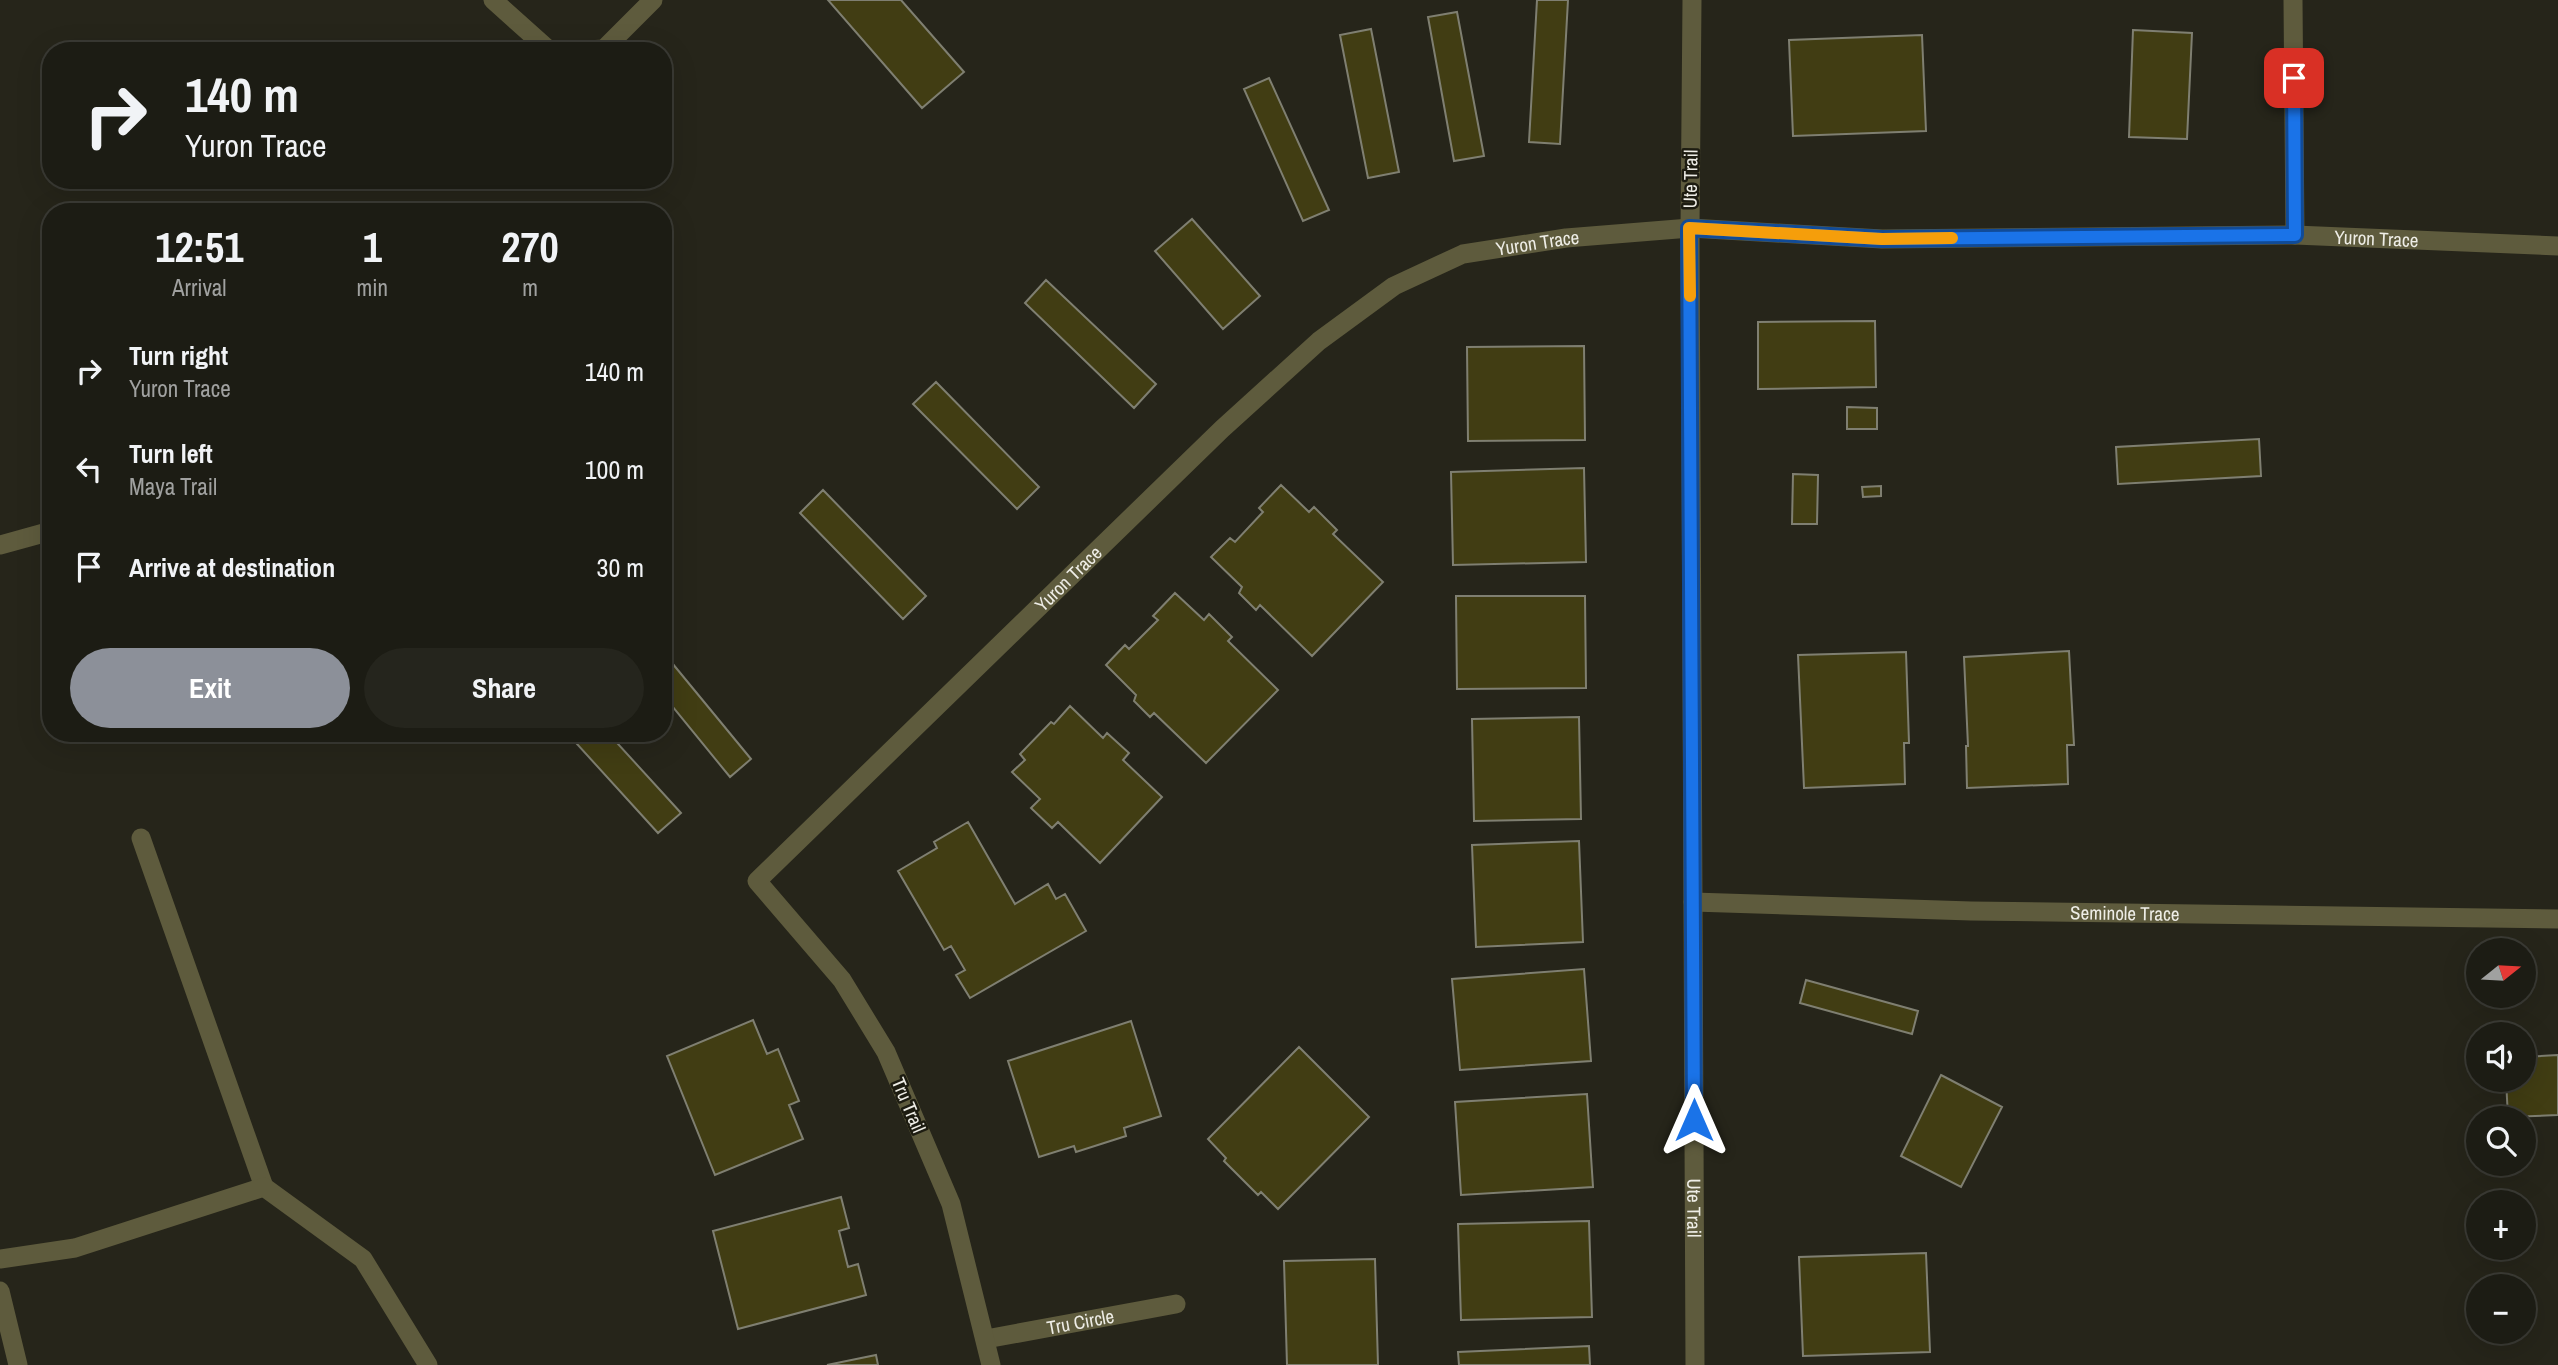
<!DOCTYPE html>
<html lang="en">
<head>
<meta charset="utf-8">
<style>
  body { margin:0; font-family:"Archivo Narrow",sans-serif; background:#25251d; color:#f1f3f6; height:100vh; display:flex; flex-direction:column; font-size:26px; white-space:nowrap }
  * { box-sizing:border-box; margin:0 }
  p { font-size:23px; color:#a0a1a0 }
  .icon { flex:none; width:38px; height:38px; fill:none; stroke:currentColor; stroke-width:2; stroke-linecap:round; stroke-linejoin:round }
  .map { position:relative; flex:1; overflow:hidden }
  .sheet { position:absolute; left:42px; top:203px; width:630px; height:539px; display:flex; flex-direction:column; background:#1c1c14; border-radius:28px; box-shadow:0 7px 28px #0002,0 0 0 2px #3a3a34 }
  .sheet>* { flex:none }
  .hud { position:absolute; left:42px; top:42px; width:630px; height:147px; border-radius:28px; box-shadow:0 7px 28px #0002,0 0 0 2px #3a3a34; background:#1c1c14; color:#f1f3f6; overflow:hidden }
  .needle { width:46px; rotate:72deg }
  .fabs { position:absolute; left:2466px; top:938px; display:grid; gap:14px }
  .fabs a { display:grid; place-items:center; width:70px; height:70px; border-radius:50%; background:#1c1c14; box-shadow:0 7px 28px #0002,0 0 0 2px #3a3a34; font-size:35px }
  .pin { position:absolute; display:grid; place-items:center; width:60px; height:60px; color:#fff; margin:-30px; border-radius:14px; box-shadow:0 4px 10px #0006 }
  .me { position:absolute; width:77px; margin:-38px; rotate:0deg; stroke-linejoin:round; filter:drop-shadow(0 0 5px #0008) }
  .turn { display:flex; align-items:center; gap:24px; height:147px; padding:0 28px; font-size:32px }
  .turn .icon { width:91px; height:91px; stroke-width:2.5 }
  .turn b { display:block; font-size:49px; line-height:60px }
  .eta { display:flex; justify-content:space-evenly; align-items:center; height:119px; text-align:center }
  .eta b { font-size:42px; font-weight:700; line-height:49px }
  .button { display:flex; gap:14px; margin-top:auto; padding:14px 28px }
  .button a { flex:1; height:80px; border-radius:42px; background:#8c9099; color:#fff; font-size:28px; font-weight:700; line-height:80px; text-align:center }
  .button a+a { background:#25251d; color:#f1f3f6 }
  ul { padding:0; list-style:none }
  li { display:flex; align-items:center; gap:21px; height:98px; padding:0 28px }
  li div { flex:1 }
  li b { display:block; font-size:26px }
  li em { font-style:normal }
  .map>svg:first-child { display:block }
  .building { fill:#413d13; stroke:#7f7f71; stroke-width:2 }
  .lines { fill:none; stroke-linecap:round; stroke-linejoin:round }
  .minor { stroke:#5e5b3d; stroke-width:19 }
  .route-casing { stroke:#114b97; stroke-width:18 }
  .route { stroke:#1a73e8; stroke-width:12 }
  .slow { stroke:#f59e0b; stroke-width:12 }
  .labels { text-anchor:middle; stroke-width:5; stroke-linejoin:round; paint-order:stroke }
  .street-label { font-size:19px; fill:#eeede6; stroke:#1d1c11 }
</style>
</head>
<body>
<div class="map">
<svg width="2558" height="1365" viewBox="0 0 2558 1365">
  <rect width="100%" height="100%" fill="#26251a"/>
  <path class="building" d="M828 0H901L964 72 922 108Z
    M1537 0H1568L1560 144 1529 142Z
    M1457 12 1484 156 1454 161 1428 17Z
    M1371 29 1399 172 1368 178 1340 35Z
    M2133 30 2192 33 2187 139 2129 137Z
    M1922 35 1926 131 1793 136 1789 40Z
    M1269 78 1329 210 1303 221 1244 89Z
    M1192 219 1260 296 1223 329 1155 251Z
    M1046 280 1156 384 1134 408 1025 303Z
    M1875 321 1876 387 1758 389V322Z
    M1584 346 1585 440 1468 441 1467 347Z
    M936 382 1039 487 1017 509 913 404Z
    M1847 407 1877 408V429H1847Z
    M2259 439 2261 476 2118 484 2116 447Z
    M1584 468 1586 562 1453 565 1451 472Z
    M1793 474 1818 475 1817 524H1792Z
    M1281 485 1309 512 1314 507 1337 530 1333 534 1383 582 1312 656 1260 605 1256 610 1239 593 1242 587 1211 557 1230 538 1235 542 1263 512 1259 508Z
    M1881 486V496L1863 497 1862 487Z
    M823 490 926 596 903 619 800 513Z
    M1175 593 1204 620 1209 614 1232 637 1228 641 1278 690 1206 763 1154 713 1150 717 1134 701 1136 695 1106 665 1125 645 1129 649 1158 620 1153 616Z
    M1456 596H1585L1586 688 1457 689Z
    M2069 651 2074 745H2067L2068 784 1967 788 1966 746H1968L1964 657Z
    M663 652 751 759 730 777 663 695Z
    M1906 652 1909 743H1904L1905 784 1804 788 1798 655Z
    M1070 706 1103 738 1107 733 1129 753 1123 760 1162 797 1100 863 1058 822 1052 828 1031 808 1040 799 1012 772 1025 760 1020 754 1051 722 1054 724Z
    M1579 717 1581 819 1474 821 1472 719Z
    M567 733H608L681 813 658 833Z
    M968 822 1015 904 1048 884 1056 899 1065 894 1086 931 970 998 956 975 965 970 951 946 944 950 898 871 937 848 934 842Z
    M1579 841 1583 942 1476 947 1472 845Z
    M1584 969 1591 1061 1460 1070 1452 979Z
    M1806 980 1918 1011 1912 1034 1800 1003Z
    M753 1020 767 1054 778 1049 799 1101 789 1105 803 1139 715 1175 667 1056Z
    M1131 1021 1161 1116 1124 1128 1126 1136 1076 1152 1074 1146 1039 1157 1008 1061Z
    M1299 1047 1369 1117 1278 1209 1261 1192 1258 1195 1224 1161 1226 1158 1208 1139Z
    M2558 1055V1115L2508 1117 2506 1080H2524V1057Z
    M1941 1075 2002 1107 1961 1187 1901 1156Z
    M1587 1094 1593 1187 1461 1195 1455 1102Z
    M841 1197 849 1228 839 1231 848 1267 858 1264 866 1295 738 1329 713 1231Z
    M1589 1221 1592 1317 1461 1320 1458 1224Z
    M1926 1253 1930 1352 1803 1356 1799 1257Z
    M1375 1259 1378 1365H1287L1284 1261Z
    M1589 1346 1590 1365H1459L1458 1352Z
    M876 1355 878 1365H827Z"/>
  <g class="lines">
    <g class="minor">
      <path d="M493 0 550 51"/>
      <path id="s1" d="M1692 0 1690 228 1695 1365"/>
      <path d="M2293 0 2295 235"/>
      <path d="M570 51 604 49 653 0"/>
      <path d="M0 545 51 531"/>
      <path d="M141 838 264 1187"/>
      <path id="s2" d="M1693 902 1971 911 2558 919"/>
      <path d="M0 1259 75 1248 264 1187 363 1259 428 1365"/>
      <path d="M0 1291 18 1365"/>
      <path id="s3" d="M986 1339 1176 1304"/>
      <path id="s4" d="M991 1365 951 1204 886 1052 842 980 757 881 1222 429 1319 341 1394 286 1463 254 1566 238 1690 228 1882 239 2295 235 2558 246"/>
    </g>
  </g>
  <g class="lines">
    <g class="route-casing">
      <path id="route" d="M1694 1120 1689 228 1882 239 2295 235 2294 78"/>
    </g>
    <use href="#route" class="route"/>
    <path class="slow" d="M1690 296 1689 228 1882 239 1952 238"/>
  </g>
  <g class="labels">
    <g class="street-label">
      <text transform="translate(1690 179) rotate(-89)" y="7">Ute Trail</text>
      <text dy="7" stroke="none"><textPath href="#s4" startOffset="2410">Yuron Trace</textPath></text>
      <text dy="7" stroke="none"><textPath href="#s4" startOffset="1570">Yuron Trace</textPath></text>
      <text dy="7" stroke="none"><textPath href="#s4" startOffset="980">Yuron Trace</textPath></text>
      <text dy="7" stroke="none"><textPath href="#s2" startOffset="432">Seminole Trace</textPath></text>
      <text transform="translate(909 1105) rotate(67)" y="7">Tru Trail</text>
      <text dy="7" stroke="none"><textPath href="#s1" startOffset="1208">Ute Trail</textPath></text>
      <text dy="7" stroke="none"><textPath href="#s3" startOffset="96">Tru Circle</textPath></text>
    </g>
  </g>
</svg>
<div class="fabs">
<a><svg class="needle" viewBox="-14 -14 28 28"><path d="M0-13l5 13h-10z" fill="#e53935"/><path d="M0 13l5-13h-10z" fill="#a0a1a0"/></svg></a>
<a><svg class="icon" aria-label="sound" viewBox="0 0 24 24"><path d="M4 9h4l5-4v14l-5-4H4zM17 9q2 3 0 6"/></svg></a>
<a><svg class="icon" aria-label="search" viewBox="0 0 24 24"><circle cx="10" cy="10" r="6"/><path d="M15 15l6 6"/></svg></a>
<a>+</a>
<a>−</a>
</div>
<div class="pin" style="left:2294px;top:78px;background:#d93025"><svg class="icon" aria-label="arrive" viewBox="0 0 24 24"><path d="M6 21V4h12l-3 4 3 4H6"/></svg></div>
<svg class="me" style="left:1694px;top:1120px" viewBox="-20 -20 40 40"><path d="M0-17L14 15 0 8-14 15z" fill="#1a73e8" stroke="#fff" stroke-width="4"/></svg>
<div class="hud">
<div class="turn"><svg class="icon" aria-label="right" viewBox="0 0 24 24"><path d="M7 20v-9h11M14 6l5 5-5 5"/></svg><div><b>140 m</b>Yuron Trace</div></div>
</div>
<section class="sheet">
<div class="eta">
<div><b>12:51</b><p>Arrival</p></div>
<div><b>1</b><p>min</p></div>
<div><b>270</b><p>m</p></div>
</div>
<ul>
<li><svg class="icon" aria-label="right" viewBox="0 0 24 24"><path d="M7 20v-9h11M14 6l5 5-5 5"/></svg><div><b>Turn right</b><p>Yuron Trace</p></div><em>140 m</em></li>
<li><svg class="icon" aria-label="left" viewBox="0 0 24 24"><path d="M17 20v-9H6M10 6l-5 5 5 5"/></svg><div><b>Turn left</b><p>Maya Trail</p></div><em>100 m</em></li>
<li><svg class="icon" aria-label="arrive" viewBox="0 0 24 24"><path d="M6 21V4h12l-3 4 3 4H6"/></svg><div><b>Arrive at destination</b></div><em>30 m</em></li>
</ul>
<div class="button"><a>Exit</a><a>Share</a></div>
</section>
</div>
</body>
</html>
